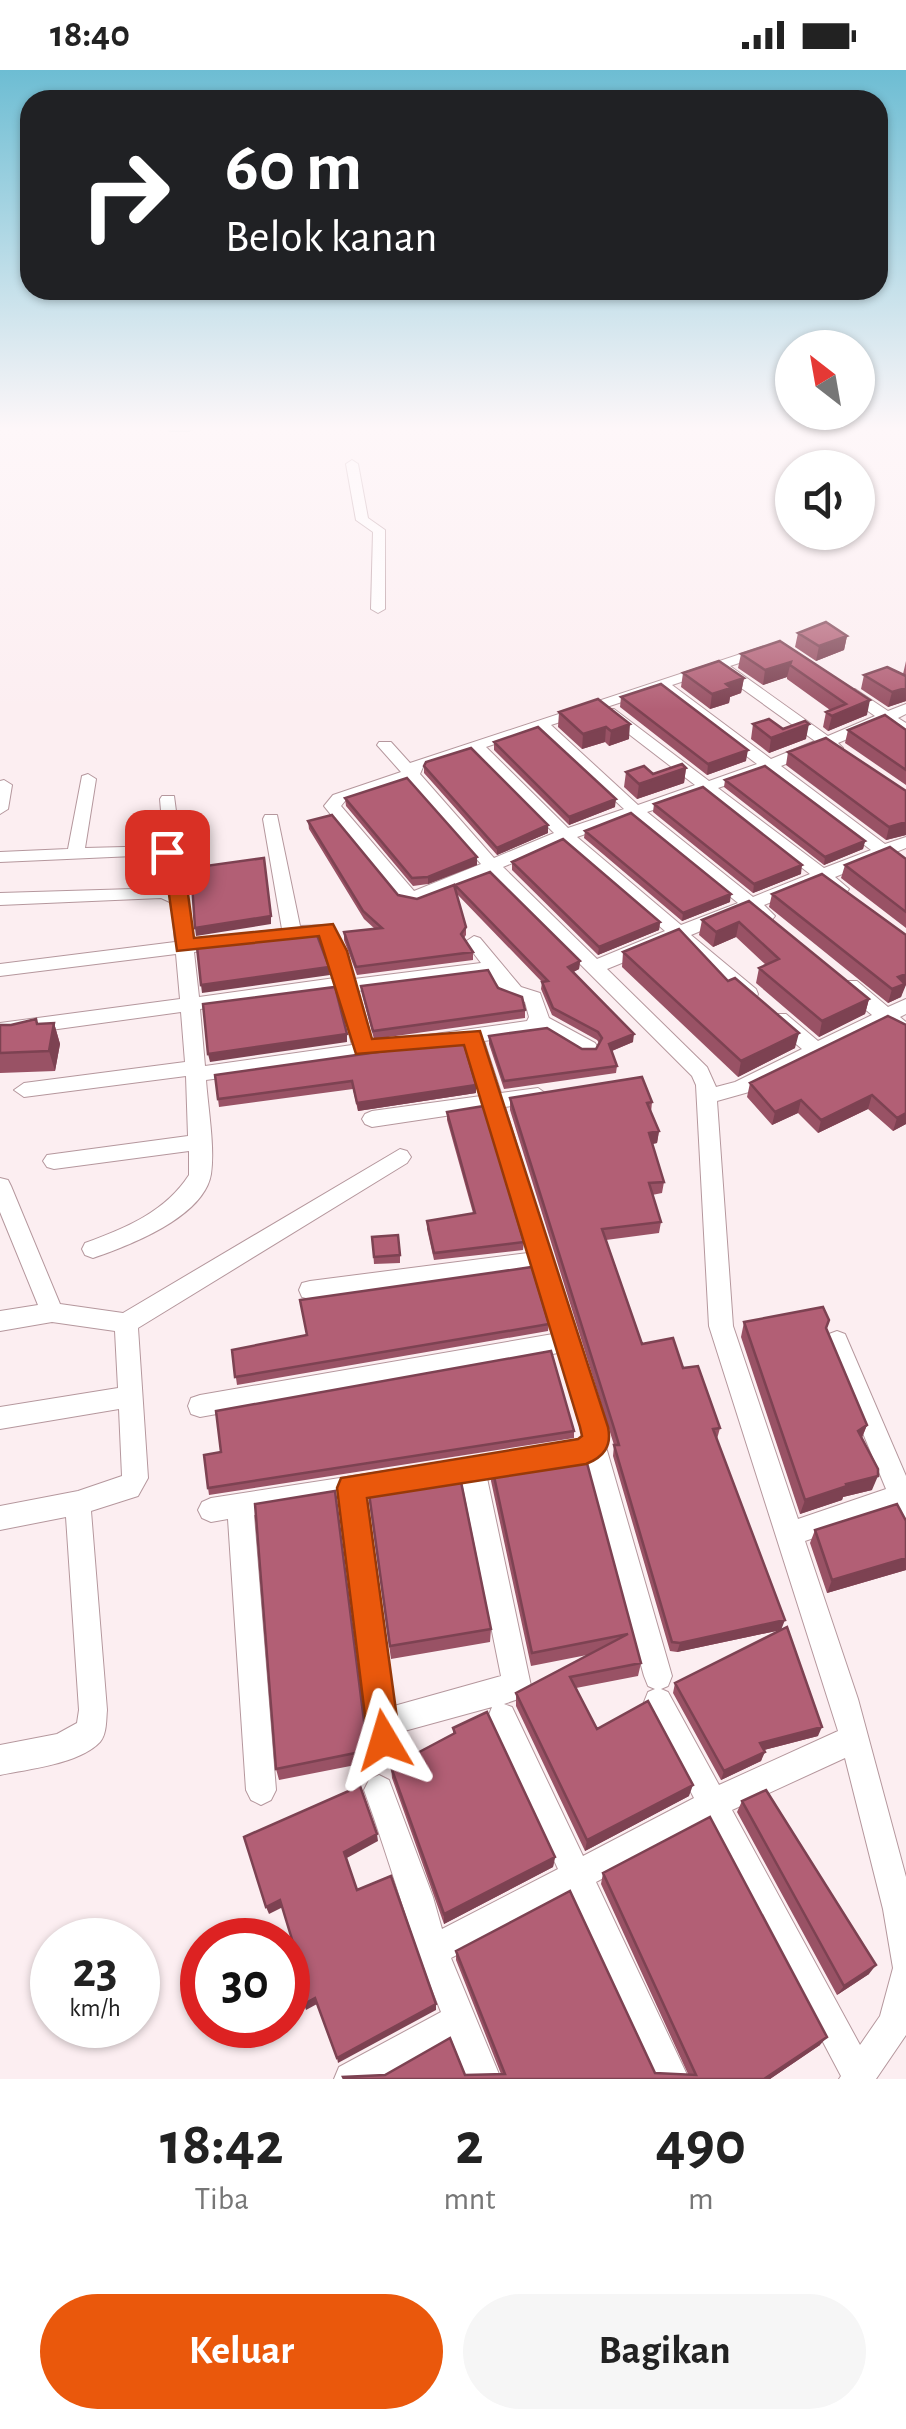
<!DOCTYPE html>
<html lang="id">
<head>
<meta charset="utf-8">
<style>
  body { margin:0; font-family:"Alegreya Sans",sans-serif; background:#f6f6f6; color:#222; height:100vh; display:flex; flex-direction:column; font-size:38px; white-space:nowrap }
  * { box-sizing:border-box; margin:0 }
  p { font-size:32px; color:#767676 }
  .icon { flex:none; width:55px; height:55px; fill:none; stroke:currentColor; stroke-width:2; stroke-linecap:round; stroke-linejoin:round }
  .map { position:relative; height:2009px; overflow:hidden }
  .sheet { display:flex; flex-direction:column; background:#fff; flex:1 }
  .sheet>* { flex:none }
  .hud { position:absolute; left:20px; top:20px; width:868px; height:210px; border-radius:30px; box-shadow:0 2px 8px #0004; background:#202124; color:#fff; overflow:hidden }
  .needle { width:65px; rotate:329deg }
  .tools { position:absolute; left:775px; top:260px; display:grid; gap:20px }
  .tools a { display:grid; place-items:center; width:100px; height:100px; border-radius:50%; background:#fff; box-shadow:0 2px 8px #0004; font-size:50px }
  .speed { position:absolute; left:30px; top:1848px; display:flex; gap:20px; font-size:50px; font-weight:700; text-align:center }
  .speed>* { display:grid; place-content:center; width:130px; height:130px; border-radius:50%; background:#fff; box-shadow:0 2px 8px #0004; line-height:1 }
  .speed small { font-size:25px; font-weight:400 }
  .speed .limit { border:15px solid #d22; background:#fff; color:#111 }
  .pin { position:absolute; display:grid; place-items:center; width:85px; height:85px; color:#fff; margin:-42px; border-radius:20px; box-shadow:0 5px 15px #0006 }
  .me { position:absolute; width:110px; margin:-55px; rotate:353deg; stroke-linejoin:round; filter:drop-shadow(0 0 8px #0008) }
  .turn { display:flex; align-items:center; gap:35px; height:210px; padding:0 40px; font-size:45px }
  .turn .icon { width:130px; height:130px; stroke-width:2.5 }
  .turn b { display:block; font-size:70px; line-height:85px }
  .eta { display:flex; justify-content:space-evenly; align-items:center; height:170px; text-align:center }
  .eta b { font-size:60px; font-weight:700; line-height:70px }
  .button { display:flex; gap:20px; margin-top:auto; padding:20px 40px }
  .button a { flex:1; height:115px; border-radius:60px; background:#ea580c; color:#fff; font-size:40px; font-weight:700; line-height:115px; text-align:center }
  .button a+a { background:#f6f6f6; color:#222 }
  .status { display:flex; justify-content:space-between; align-items:center; height:70px; padding:0 50px; background:#fff; direction:ltr }
  .status svg { height:28px; fill:currentColor }
  .map>svg:first-child { display:block }
  .lines { fill:none; stroke-linecap:round; stroke-linejoin:round }
  .stream { stroke:#519e90; stroke-width:4 }
  .street-casing { stroke:#b5979d; stroke-width:2 }
  .street { fill:#fff; fill-rule:evenodd }
  .wall { fill:#995265 }
  .shaded-wall { fill:#7d4252 }
  .building { fill:#b25f75; stroke:#7d4252; stroke-width:2.5 }
  .route { fill:#ea580c; stroke:#983908; stroke-width:2.5 }
</style>
</head>
<body>
<div class="status"><b>18:40</b><svg viewBox="0 0 49 12"><path d="M0 12V9h3v3zM5 12V6h3v6zM10 12V3h3v9zM15 12V0h3v12zM26 1h20v11H26zM47 4h2v5h-2z"/></svg></div>
<div class="map">
<svg width="906" height="2009" viewBox="0 0 906 2009">
  <rect width="100%" height="100%" fill="#fceef1"/>
  <g class="lines">
    <path class="stream" d="M170 360H189"/>
    <g class="street-casing">
      <path id="street" d="M352 390 358 394 368 448 385 460V539L378 543 371 539 373 462 356 450 346 394Z
        M765 576 772 580 770 583 730 596 828 666 875 646 845 625V619H855L888 641 906 634V644L898 648 906 653V665L885 653 838 673 843 678 841 681 825 678 781 696 885 774 906 767V778L835 807 849 819 846 823H834L820 813 764 835 775 846 772 850H760L749 841 691 865 756 919 758 924 756 929H742L676 871 607 899 707 997 716 1017 735 1012 802 979 772 954 769 949 772 944H786L818 971 872 945 843 921 841 916 843 911H857L888 937 906 929V944L900 947 906 952V970L884 955 749 1022 717 1031 733 1256 798 1449 886 1419 825 1271 829 1264 837 1261 845 1264 906 1406V1448L897 1444 895 1440 805 1471 858 1629 906 1807V1965L876 2009H839L841 2006 707 1753 596 1812 689 2009H655L570 1826 451 1888 501 2009H467L452 1971 384 2009H334L339 1997 441 1942C411 1869 391 1794 364 1720L369 1710 379 1705 389 1710 433 1827 442 1859 558 1799 488 1647 492 1637 397 1663 394 1680 384 1684 374 1680 370 1670 340 1431 254 1445 276 1720 271 1730 261 1735 251 1730 246 1720 228 1449 211 1452 202 1448 198 1440 202 1432 211 1428 579 1371 583 1366 558 1283 200 1347 191 1344 188 1336 191 1328 200 1325 553 1264 534 1200 310 1229 302 1227 299 1220 302 1213 310 1211 528 1183 485 1040 372 1057 365 1054 362 1049 365 1044 372 1041 481 1026 466 974 206 1010C208 1038 215 1077 211 1104 204 1147 128 1176 93 1188L85 1185 82 1179 85 1173C126 1158 165 1142 189 1105V1081L54 1099 47 1097 43 1091 47 1085 188 1066 186 1006 24 1027 14 1020 24 1013 185 992 181 942 0 967V953L180 929 176 884 0 906V894L175 872 172 833 161 828 0 835V823L167 818 166 790 156 785 0 792V782L68 779 82 706 88 704 96 709 85 778 164 776 160 729 162 726H174L193 870 282 859 263 749 265 745H277L300 856 332 855 346 881 354 909 481 893 465 872 474 866 480 868 521 917 540 923 549 948 595 973 598 978 595 983 588 985 547 962 484 971 501 1023 538 1018 548 1025 538 1032 505 1037 609 1370 606 1377 672 1606 668 1616 661 1619 668 1622 719 1715 838 1661 709 1256 696 1015 692 1006 489 803 422 831 399 829 324 736 333 725 401 702 377 675 379 672H391L410 693ZM718 600 719 602 815 671 771 689 672 615ZM659 620 757 694 709 711 614 639H604V645L695 715 638 735 551 655ZM538 659 624 739 568 758 486 677ZM472 681 554 763 494 788 420 704 423 697ZM767 701 871 780 824 798 718 718ZM408 711 481 794 414 821 341 736 345 731ZM704 723 810 804 753 827 647 742ZM633 747 738 833 681 855 577 767ZM563 772 665 861 597 889 503 797ZM320 866 335 908 199 927 194 882ZM489 904 507 927 525 932 529 947 527 951 371 973 357 921ZM338 921 352 975 205 996 200 939ZM585 1392 644 1606 648 1616 655 1619 648 1622 644 1632 694 1728 583 1786 512 1637 504 1634 527 1626 531 1616 487 1408ZM462 1412 501 1606 394 1636 365 1427ZM845 1688 883 1839 893 1898 880 1946 860 1975 732 1740Z
        M4 710 12 715 8 739 0 744V711Z
        M400 1079 407 1081 411 1087 407 1093 138 1258 148 1408 138 1426 91 1441 107 1640C106 1649 107 1664 100 1672 79 1694 29 1699 0 1705V1675L57 1664 77 1653 79 1640 66 1447 0 1460V1436L78 1421 122 1406 119 1339 0 1359V1337L118 1318 115 1261 52 1252 0 1261V1241L38 1235 0 1142V1108L8 1110 11 1116 60 1234 123 1243Z"/>
    </g>
    <use href="#street" class="street"/>
  </g>
  <path class="wall" d="M798 563 847 566 844 580 816 591 795 577Z
    M780 571 867 645 828 661 823 657 826 642 830 640 787 609V607L763 615 738 598 741 584Z
    M906 591V631L888 637 861 619 864 605 903 604Z
    M683 603 744 608 741 623 730 627 729 633 710 639 681 617Z
    M621 627 746 691 707 705 620 637Z
    M598 629 629 669 609 676 605 672 582 679 558 657 559 642Z
    M753 654 783 659 806 669 769 683 751 669Z
    M848 660H906V715L845 673Z
    M494 672 615 737 569 755 494 680Z
    M788 682 906 721V765L886 770 786 695Z
    M424 696 548 763 497 785 424 703Z
    M686 698 684 713 637 729 624 717 626 702 653 704Z
    M725 710 865 771 863 779 824 795 724 717Z
    M345 728 477 787V795L428 814 413 816 346 736Z
    M654 734 801 804 753 823 653 742Z
    M308 751 398 825 417 829 455 820V815L580 891 579 899 573 902 633 972 612 981 617 996 616 1003 504 1019 489 974V966L582 979H596L599 973 597 970 552 945 541 919 542 912 456 823 466 857V865L464 868 473 882V890L357 905 344 870V862L375 859 364 849 309 759Z
    M585 761 730 832 682 851 584 768Z
    M906 789V858L841 808 845 795Z
    M512 792 660 852 659 860 598 885 512 800Z
    M772 824 904 916 901 927 888 933 769 837Z
    M749 831 869 929 865 944 819 967 756 913 759 898 766 895 736 867 713 877 699 865 702 850Z
    M623 882 728 911 795 978 738 1007 622 897Z
    M361 916 498 918 525 940V948L374 969 362 924Z
    M888 946 906 1054 893 1061 868 1039 818 1063 798 1043 772 1055 747 1027 750 1013Z
    M54 953 60 974 55 1001 0 1003V955Z
    M463 970 476 1023 358 1041 353 1019 219 1037 218 1029Z
    M510 1028 652 1032 651 1043 659 1061 657 1073 652 1074 664 1112 662 1123 652 1125 661 1152 659 1163 606 1170 642 1274 683 1298 720 1358 717 1369 818 1666 764 1680 761 1691 721 1710 673 1623 675 1613 781 1560 677 1582 670 1581 613 1386 614 1375 510 1040Z
    M447 1042 524 1172 523 1180 434 1190 427 1159V1151L473 1143 447 1050Z
    M372 1167 400 1185V1193L374 1194Z
    M744 1252 826 1258 867 1355 862 1368 872 1420 843 1427 842 1430 800 1444 741 1267Z
    M549 1254 548 1261 237 1315 232 1280Z
    M574 1361V1368L209 1425 208 1418 221 1382Z
    M584 1382 641 1593 638 1606 576 1618 597 1659 689 1726 585 1781 516 1636V1623L592 1584 531 1596 491 1411 492 1397Z
    M369 1430 491 1559 490 1572 391 1589Z
    M906 1451V1500L827 1523 810 1473 815 1460Z
    M453 1658 555 1787 553 1797 444 1854 392 1708 391 1697 453 1664Z
    M365 1659 369 1670 380 1678 381 1690 279 1710 276 1699Z
    M742 1731 869 1904 837 1925 737 1742Z
    M603 1803 820 1975 770 2009H344L501 2004 456 1890V1881L655 2003 688 2004 601 1814Z"/>
  <path class="shaded-wall" d="M847 566 844 580 816 591 819 576Z
    M791 592 787 607 763 615 765 600Z
    M744 608 741 623 730 627 729 633 710 639 712 624 726 614Z
    M906 618V631L888 637 892 622Z
    M870 630 867 645 828 661 832 646Z
    M630 654 629 669 609 676 611 661Z
    M809 654 806 669 769 683 771 668Z
    M606 657 605 672 582 679 583 664Z
    M748 680 746 691 707 705 708 694Z
    M686 698 684 713 637 729 639 714Z
    M616 729 615 737 569 755V747Z
    M906 752V765L886 770 889 757Z
    M548 755V763L497 785V778Z
    M865 771 863 779 824 795 825 787Z
    M477 787V795L428 814V807Z
    M802 795 801 804 753 823 754 814Z
    M731 824 730 832 682 851 683 843Z
    M271 846V854L196 866 195 858Z
    M660 852 659 860 598 885 599 877Z
    M739 852 736 867 713 877 716 862Z
    M580 891 579 899 568 905V897Z
    M329 897 330 905 202 923 201 915Z
    M906 904V915L901 927 888 933 892 919 898 907Z
    M869 929 865 944 819 967 822 951Z
    M54 953 60 974 55 1001 49 981Z
    M799 963 795 978 738 1007 741 991Z
    M347 964V972L210 992 208 984Z
    M634 964 633 972 609 982V974Z
    M476 1015V1023L358 1041 357 1033Z
    M872 1025 868 1039 818 1063 821 1050Z
    M801 1030 798 1043 772 1055 775 1042Z
    M906 1043V1054L893 1061 897 1048Z
    M659 1061 657 1073 647 1075 649 1063Z
    M867 1355 861 1369 858 1361Z
    M878 1406 872 1420 843 1427 842 1430 800 1444 805 1430 846 1414Z
    M906 1488V1500L827 1523 832 1510Z
    M785 1550 781 1560 677 1582 680 1573Z
    M822 1657 818 1666 756 1682 760 1673Z
    M765 1682 761 1691 721 1710 724 1701Z
    M693 1715 689 1726 585 1781 587 1770Z
    M377 1764 378 1771 345 1789 344 1782Z
    M555 1787 553 1797 444 1854V1844Z
    M280 1830 283 1837 269 1844 266 1837Z
    M876 1895 869 1904 837 1925 844 1916Z
    M315 1928 317 1934 306 1940 304 1934Z
    M436 1934V1940L338 1993 337 1988Z
    M827 1967 820 1975 770 2009H764Z"/>
  <path class="building" d="M826 552 847 566 819 576 798 563Z
    M780 571 870 630 832 646 826 642 846 634 790 595 791 592 765 600 741 584Z
    M719 591 744 608 726 614 731 618 712 624 683 603Z
    M887 597 906 606V618L892 622 864 605Z
    M661 614 748 680 708 694 621 627Z
    M598 629 630 654 611 661 606 657 583 664 559 642Z
    M885 645 906 660V700L848 660Z
    M769 649 783 659 805 651 809 654 771 668 753 654Z
    M538 657 616 729 569 747 494 672Z
    M826 668 906 721V752L889 757 788 682Z
    M471 678 548 755 497 778 424 696 426 692Z
    M682 694 686 698 639 714 626 702 644 696 653 704Z
    M765 696 865 771 825 787 725 710Z
    M407 708 477 787 428 807 412 808 345 728Z
    M703 717 802 795 754 814 654 734Z
    M631 743 731 824 683 843 585 761Z
    M332 745 398 825 417 829 454 815 466 857 461 864 473 882 356 897 344 862 382 858 363 841 308 751Z
    M563 769 660 852 599 877 512 792Z
    M890 777 906 789V842L845 795Z
    M264 788 271 846 195 858 191 798Z
    M490 802 580 891 568 897 634 964 609 974 617 996 504 1011 489 966 547 958 582 979H596L602 968 598 962 553 938 542 912 548 911 455 815Z
    M822 804 906 865V904L898 907 905 914 892 919 772 824Z
    M749 831 869 929 822 951 759 898 779 889 739 852 716 862 702 850Z
    M679 859 728 911 735 908 799 963 741 991 623 882Z
    M317 865 329 897 201 915 197 877Z
    M488 900 498 918 522 927 525 940 373 961 361 916Z
    M335 917 347 964 208 984 203 934Z
    M888 946 906 955V1043L897 1048 872 1025 821 1050 801 1030 775 1042 750 1013Z
    M36 949 37 954 54 953 49 981 0 983V955H11Z
    M463 970 476 1015 357 1033 352 1011 218 1029 215 1005Z
    M642 1007 652 1032 647 1033 659 1061 649 1063 664 1112 649 1113 661 1152 602 1159 642 1274 673 1268 683 1298 698 1296 720 1358 713 1359 785 1550 680 1573 672 1572 614 1375H619L614 1358 510 1028Z
    M484 1036 524 1172 434 1183 427 1151 475 1143 447 1042Z
    M398 1165 400 1185 374 1187 372 1167Z
    M532 1197 549 1254 235 1307 232 1280 307 1265 300 1230Z
    M823 1237 829 1250 826 1258 867 1355 858 1361 878 1399V1406L846 1414 847 1416 805 1430 744 1252Z
    M551 1281 574 1361 208 1418 204 1385 221 1382 216 1341Z
    M584 1382 641 1593 570 1607 597 1659 648 1631 693 1715 587 1770 516 1623 628 1564 532 1583 492 1397Z
    M459 1402 491 1559 390 1576 368 1416Z
    M335 1421 365 1659 369 1670 380 1678 276 1699 255 1434Z
    M897 1434 906 1451V1488L832 1510 815 1460Z
    M787 1557 822 1657 760 1673 765 1682 724 1701 675 1613Z
    M487 1642 555 1787 444 1844 391 1697 455 1663 453 1658Z
    M360 1716 377 1764 344 1782 357 1820 391 1806 436 1934 337 1988 315 1928 304 1934 288 1894V1879L294 1876 280 1830 266 1837 244 1767Z
    M766 1720 876 1895 844 1916 742 1731Z
    M710 1747 827 1967 764 2009H344L343 2007 385 2005 450 1968 465 2005 505 2004 456 1881 570 1821 655 2003 696 2005 603 1803Z"/>
  <linearGradient id="sky" x2="0" y2="1"><stop stop-color="#6dbdd3"/><stop offset="0.56" stop-color="#fef7f9"/><stop offset="1" stop-color="#fef7f9" stop-opacity="0"/></linearGradient>
  <rect width="906" height="641" fill="url(#sky)"/>
  <path class="route" d="M167 776 183 787 194 868 333 854 347 881 372 969 480 961 608 1357C612 1376 604 1387 586 1394L367 1428 400 1670 396 1681 384 1686 372 1681 368 1670 337 1418 341 1408 578 1369 582 1366 580 1357 464 975 356 984 319 866 177 881 164 789 157 782Z"/>
</svg>
<div class="tools">
<a><svg class="needle" viewBox="-14 -14 28 28"><path d="M0-13l5 13h-10z" fill="#e53935"/><path d="M0 13l5-13h-10z" fill="#767676"/></svg></a>
<a><svg class="icon" aria-label="sound" viewBox="0 0 24 24"><path d="M4 9h4l5-4v14l-5-4H4zM17 9q2 3 0 6"/></svg></a>
</div>
<div class="speed"><div>23<small>km/h</small></div><div class="limit">30</div></div>
<div class="pin" style="left:167px;top:782px;background:#d93025"><svg class="icon" aria-label="arrive" viewBox="0 0 24 24"><path d="M6 21V4h12l-3 4 3 4H6"/></svg></div>
<svg class="me" style="left:384px;top:1670px" viewBox="-20 -20 40 40"><path d="M0-17L14 15 0 8-14 15z" fill="#ea580c" stroke="#fff" stroke-width="4"/></svg>
<div class="hud">
<div class="turn"><svg class="icon" aria-label="right" viewBox="0 0 24 24"><path d="M7 20v-9h11M14 6l5 5-5 5"/></svg><div><b>60 m</b>Belok kanan</div></div>
</div>
</div>
<section class="sheet">
<div class="eta">
<div><b>18:42</b><p>Tiba</p></div>
<div><b>2</b><p>mnt</p></div>
<div><b>490</b><p>m</p></div>
</div>
<div class="button"><a>Keluar</a><a>Bagikan</a></div>
</section>
</body>
</html>
